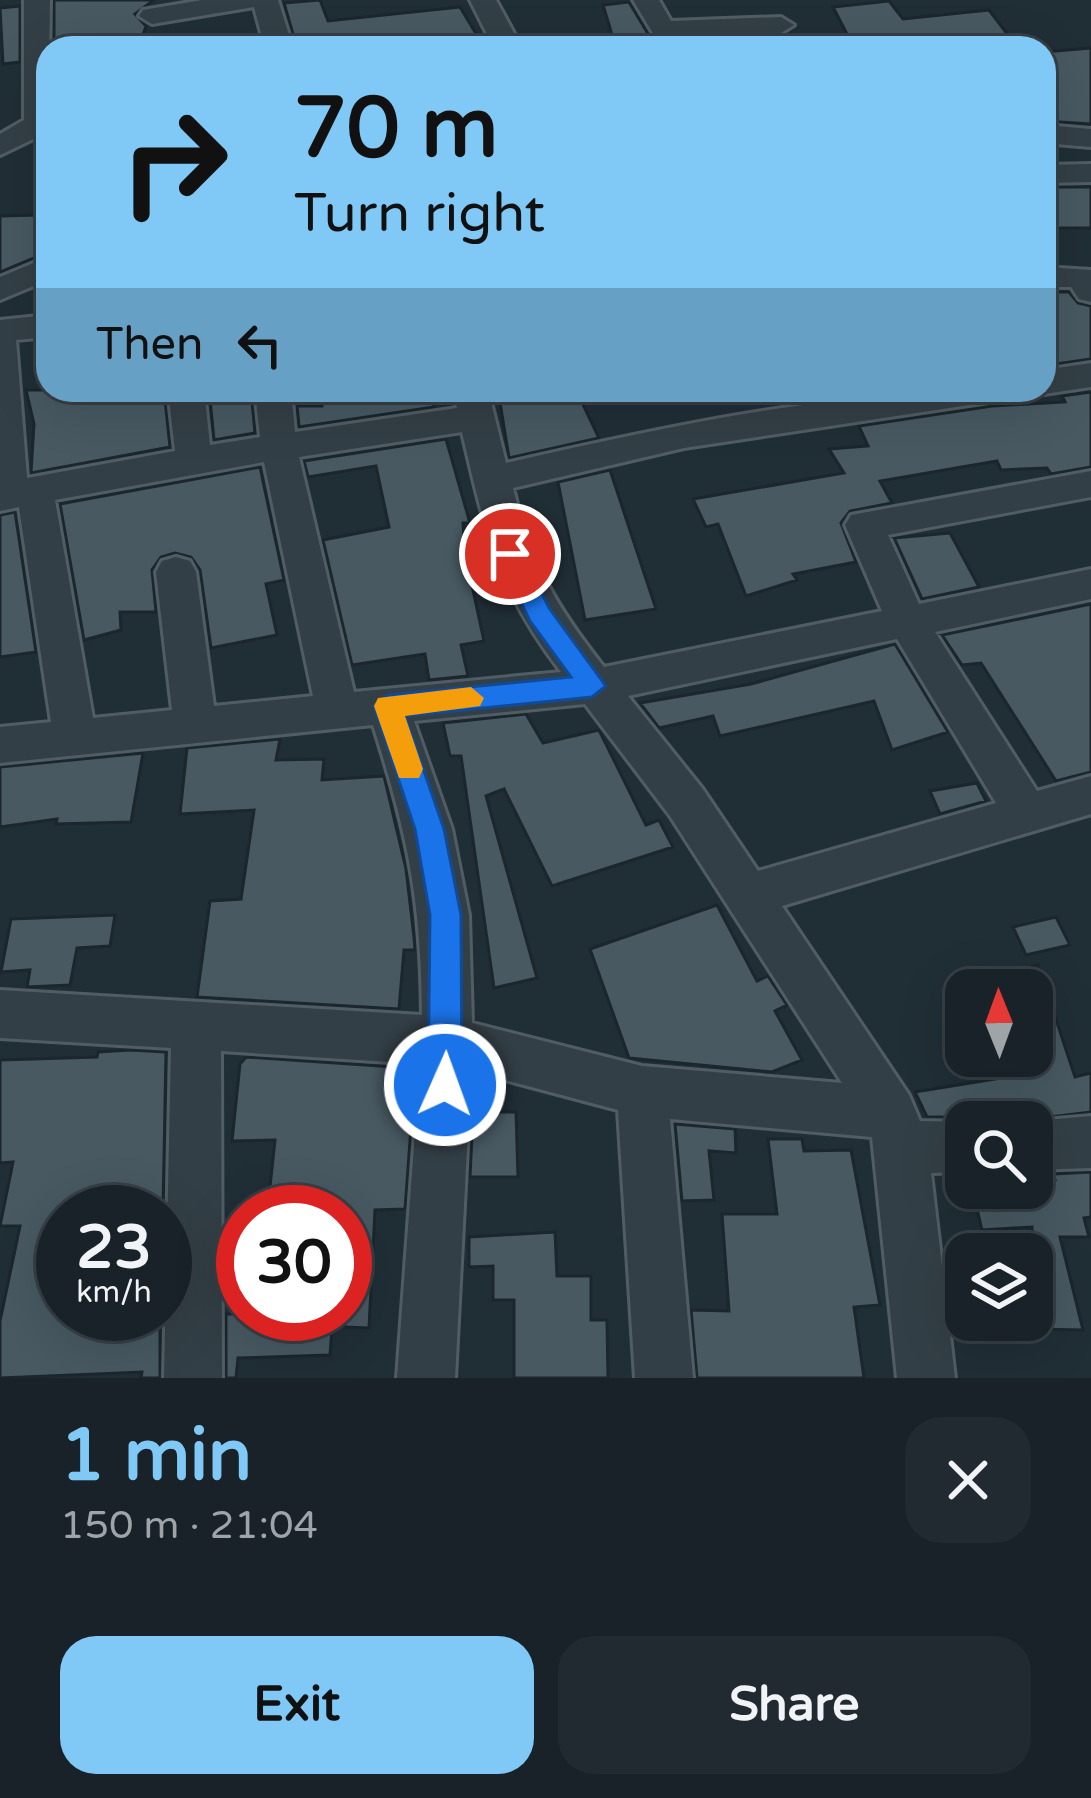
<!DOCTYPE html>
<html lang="en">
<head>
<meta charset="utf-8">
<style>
  body { margin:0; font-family:"Varela Round",sans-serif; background:#212a30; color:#f1f3f6; height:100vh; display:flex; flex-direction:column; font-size:45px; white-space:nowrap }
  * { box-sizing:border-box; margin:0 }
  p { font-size:39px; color:#9fa4a8 }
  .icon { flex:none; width:66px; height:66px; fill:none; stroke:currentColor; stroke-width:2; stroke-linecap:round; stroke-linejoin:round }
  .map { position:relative; height:1378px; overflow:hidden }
  .side { display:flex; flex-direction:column; background:#182228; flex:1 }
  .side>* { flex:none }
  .guide { position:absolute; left:36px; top:36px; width:1020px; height:366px; border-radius:36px; box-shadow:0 12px 48px #0002,0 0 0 3px #363f45; background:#80c8f5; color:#111; overflow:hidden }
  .needle { width:78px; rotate:359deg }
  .fabs { position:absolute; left:945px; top:969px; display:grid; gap:24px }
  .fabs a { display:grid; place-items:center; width:108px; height:108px; border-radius:24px; background:#182228; box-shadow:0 12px 48px #0002,0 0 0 3px #363f45; font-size:60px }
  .speed { position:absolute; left:36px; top:1185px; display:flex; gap:24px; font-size:60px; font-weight:700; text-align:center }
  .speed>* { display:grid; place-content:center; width:156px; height:156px; border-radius:50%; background:#182228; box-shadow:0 12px 48px #0002,0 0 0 3px #363f45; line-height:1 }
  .speed small { font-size:30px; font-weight:400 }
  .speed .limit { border:18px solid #d22; background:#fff; color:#111 }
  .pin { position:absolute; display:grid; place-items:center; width:102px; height:102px; color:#fff; margin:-51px; border:6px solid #fff; border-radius:50%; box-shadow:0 3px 12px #0007 }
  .me { position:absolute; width:132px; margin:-66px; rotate:2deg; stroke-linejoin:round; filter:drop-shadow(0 0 9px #0008) }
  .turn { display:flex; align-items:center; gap:42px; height:252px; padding:0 60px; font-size:54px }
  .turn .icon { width:156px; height:156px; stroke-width:2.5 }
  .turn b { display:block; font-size:84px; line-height:102px }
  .then { display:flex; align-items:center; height:114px; padding:0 60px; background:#0003; gap:24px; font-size:45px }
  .round { display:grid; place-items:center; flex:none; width:126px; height:126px; border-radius:36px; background:#212a30 }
  .summary { display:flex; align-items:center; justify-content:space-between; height:204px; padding:0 60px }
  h1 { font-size:72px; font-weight:700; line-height:90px; color:#80c8f5 }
  .cta { display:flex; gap:24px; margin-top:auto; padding:24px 60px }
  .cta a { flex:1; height:138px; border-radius:36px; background:#80c8f5; color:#111; font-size:48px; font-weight:700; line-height:138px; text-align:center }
  .cta a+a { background:#212a30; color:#f1f3f6 }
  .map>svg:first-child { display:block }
  .building { fill:#485962; stroke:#1b262d; stroke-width:3 }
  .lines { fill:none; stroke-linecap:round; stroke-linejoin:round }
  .minor-casing { stroke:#515d64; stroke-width:6 }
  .minor { fill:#333f46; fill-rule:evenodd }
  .route { fill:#1a73e8; stroke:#114b97; stroke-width:3 }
  .slow { fill:#f59e0b }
</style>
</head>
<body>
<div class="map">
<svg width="1091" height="1378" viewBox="0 0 1091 1378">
  <rect width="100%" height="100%" fill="#202e36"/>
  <path class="building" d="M54 0H154L135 14 146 26 140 44 54 48Z
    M320 0 328 21 460 7 478 37 374 48H297L284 3Z
    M889 1 903 19 989 10 1018 48H882L873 39 850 40 833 7Z
    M629 2 650 37 663 48H616L603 5Z
    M20 6V62L3 64 0 8Z
    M1091 48V124L1044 121V52Z
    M1044 187H1091V228H1044Z
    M40 215 39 256 0 272V216Z
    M1044 292H1069L1078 303 1091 306V359L1049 365Z
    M26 390H164L170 447 31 473 34 424Z
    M209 390H251L255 433 214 440Z
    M404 390 403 403 433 399 434 407 299 427 297 406H322L323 392Z
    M498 390H542L544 398 578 394 599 438 509 458Z
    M1091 392V467L1051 474 1047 468 1001 470 997 461 880 481 892 503 850 511 841 523 856 562 793 574 797 580 746 596 718 524 706 527 693 499 844 473 829 449 868 446 859 426 992 406 1065 402 1062 396Z
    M446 439 470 523H463L465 553 484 641 461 645 468 676 429 680 425 654 352 665 323 540 389 527 376 466 308 477 304 461Z
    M260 467 284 580 266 584 277 635 211 648 200 570 191 557 175 553 161 557 152 570 156 612H120L121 630 84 640 60 504Z
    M610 470 656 609 585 620 558 482Z
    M15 512 36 652 0 657V515Z
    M950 533 979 587 922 599 894 538Z
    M1091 604V772L1056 781 981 663 962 665 942 635Z
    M895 644 948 732 892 750 874 701 720 736 713 716 659 728 640 703 751 684Z
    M526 714 543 743 599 730 646 825 659 820 673 847 552 886 504 789 486 796 537 978 494 988 461 756H450L443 723Z
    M280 739 276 760 324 759 322 780 384 776 406 869 414 937 415 950H404L399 1009 197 997 210 901 241 899 254 810 180 814 187 748Z
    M143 753 131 822 56 824 57 819 0 827V767Z
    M977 783 986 801 940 814 930 791Z
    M717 905 757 981 768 976 787 1005 775 1011 802 1060 772 1072 629 1058 590 949Z
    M115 915 110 946 77 948 70 985 27 987 30 970 1 972 11 919Z
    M1056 917 1070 945 1026 955 1013 927Z
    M1038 965 1075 1077 1091 1073V1112L1009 1122H986L983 1108 957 1117H927L915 1092 1032 1073V966Z
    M130 1050 166 1052 163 1212H63V1314H160V1378H141L142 1372 0 1378V1321L20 1226H0L13 1162 0 1163V1060L97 1057 98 1052Z
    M246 1057 395 1067V1086H414L405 1209 375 1210 369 1328 345 1327V1204L268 1205 275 1140 232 1141 240 1064Z
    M473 1112H516L518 1177H470Z
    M675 1124 735 1129 736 1153 709 1151 714 1200 682 1201Z
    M768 1139H802L804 1151 851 1150 880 1305 854 1307 864 1378H697L691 1310 729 1311 722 1214H777Z
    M1091 1172V1217L1084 1218 1089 1237H1060L1083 1330 1032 1329V1227L982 1230 972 1188H1032V1174H1044L1046 1181 1055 1180 1053 1174Z
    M555 1232 557 1276H591V1320H607L608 1378H514V1300H493V1266L469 1267V1237Z
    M226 1314H333L330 1355 238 1358 236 1378H226Z"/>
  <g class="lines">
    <g class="minor-casing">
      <path id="minor" d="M24 0H50L48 132 0 155V134L24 120Z
        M202 0H278L293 48H265L254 7 152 24 139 16 143 10Z
        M470 0H496L522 48H494Z
        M633 0H659L671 21 781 17 794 25 781 33 663 37 654 35Z
        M1044 125 1091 129V147L1044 143Z
        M1091 164V182L1044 183V165Z
        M48 257V280L0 300V277Z
        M1044 267 1091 270V302L1079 299 1071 287H1044Z
        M48 315V337L16 340 27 478 175 451 168 390H204L210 445 260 437 255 390H291L295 432 457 408 452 390H488L506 463C672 425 836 390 1007 390L989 402 684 448 513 488C532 565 555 605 604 667L882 611 845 525 851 515 1091 471V497L888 535 919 604 1091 569V599L935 632 1037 791 1091 776V814L782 906 909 1095 920 1121 972 1122H966V1172L931 1173 955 1378H897L872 1137 670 1119 693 1378H635L618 1110 471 1071 455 1378H397L420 1064 221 1051 222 1378H164L171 1048 0 1038V990L422 1015C421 899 408 835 373 725L0 763V727L51 722 19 507 0 511V320ZM462 432C485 530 497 589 561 672L354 692 299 457ZM264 462 313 696 214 706 196 572 190 561 176 557 162 561 156 572 172 710 93 718 55 500ZM897 639 996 803 758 871 702 788 628 696ZM585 704 670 816 842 1083 642 1066 472 1023 469 915 452 829 414 721Z
        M1091 363V387L1044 394 1032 390H1044V370Z
        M1091 1116V1168L1032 1170V1122H1022Z"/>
    </g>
    <use href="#minor" class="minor"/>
  </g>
  <path class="route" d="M510 545 519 547 549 608 606 686 592 697 405 716 444 829 461 915 462 1085 457 1097 445 1102 433 1097 428 1085 430 915 415 829 374 706 388 695 571 677 530 621 498 554Z"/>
  <path class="slow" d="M471 687 484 698 480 706 405 716 423 769 419 778H399L374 706 378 698Z"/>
</svg>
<div class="fabs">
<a><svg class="needle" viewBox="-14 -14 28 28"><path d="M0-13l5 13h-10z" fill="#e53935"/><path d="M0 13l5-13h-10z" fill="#9fa4a8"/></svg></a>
<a><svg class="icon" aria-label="search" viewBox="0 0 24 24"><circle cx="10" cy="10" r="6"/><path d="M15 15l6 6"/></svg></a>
<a><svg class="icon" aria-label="layers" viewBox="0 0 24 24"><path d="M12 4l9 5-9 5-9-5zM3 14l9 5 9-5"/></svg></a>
</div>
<div class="speed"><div>23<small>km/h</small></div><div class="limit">30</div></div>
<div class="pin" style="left:510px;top:554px;background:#d93025"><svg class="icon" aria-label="arrive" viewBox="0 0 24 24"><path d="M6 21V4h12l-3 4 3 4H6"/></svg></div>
<svg class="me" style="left:445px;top:1085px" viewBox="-20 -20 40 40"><circle r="17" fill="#1a73e8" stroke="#fff" stroke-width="3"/><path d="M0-11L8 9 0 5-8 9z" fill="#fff"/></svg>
<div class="guide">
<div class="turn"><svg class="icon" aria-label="right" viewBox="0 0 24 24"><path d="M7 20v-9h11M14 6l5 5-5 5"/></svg><div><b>70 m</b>Turn right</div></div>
<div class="then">Then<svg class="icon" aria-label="left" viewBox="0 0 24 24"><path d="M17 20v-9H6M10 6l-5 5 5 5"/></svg></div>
</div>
</div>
<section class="side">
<div class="summary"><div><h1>1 min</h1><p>150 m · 21:04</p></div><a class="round"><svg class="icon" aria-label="close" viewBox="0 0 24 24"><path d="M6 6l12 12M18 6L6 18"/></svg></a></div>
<div class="cta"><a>Exit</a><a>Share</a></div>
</section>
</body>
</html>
